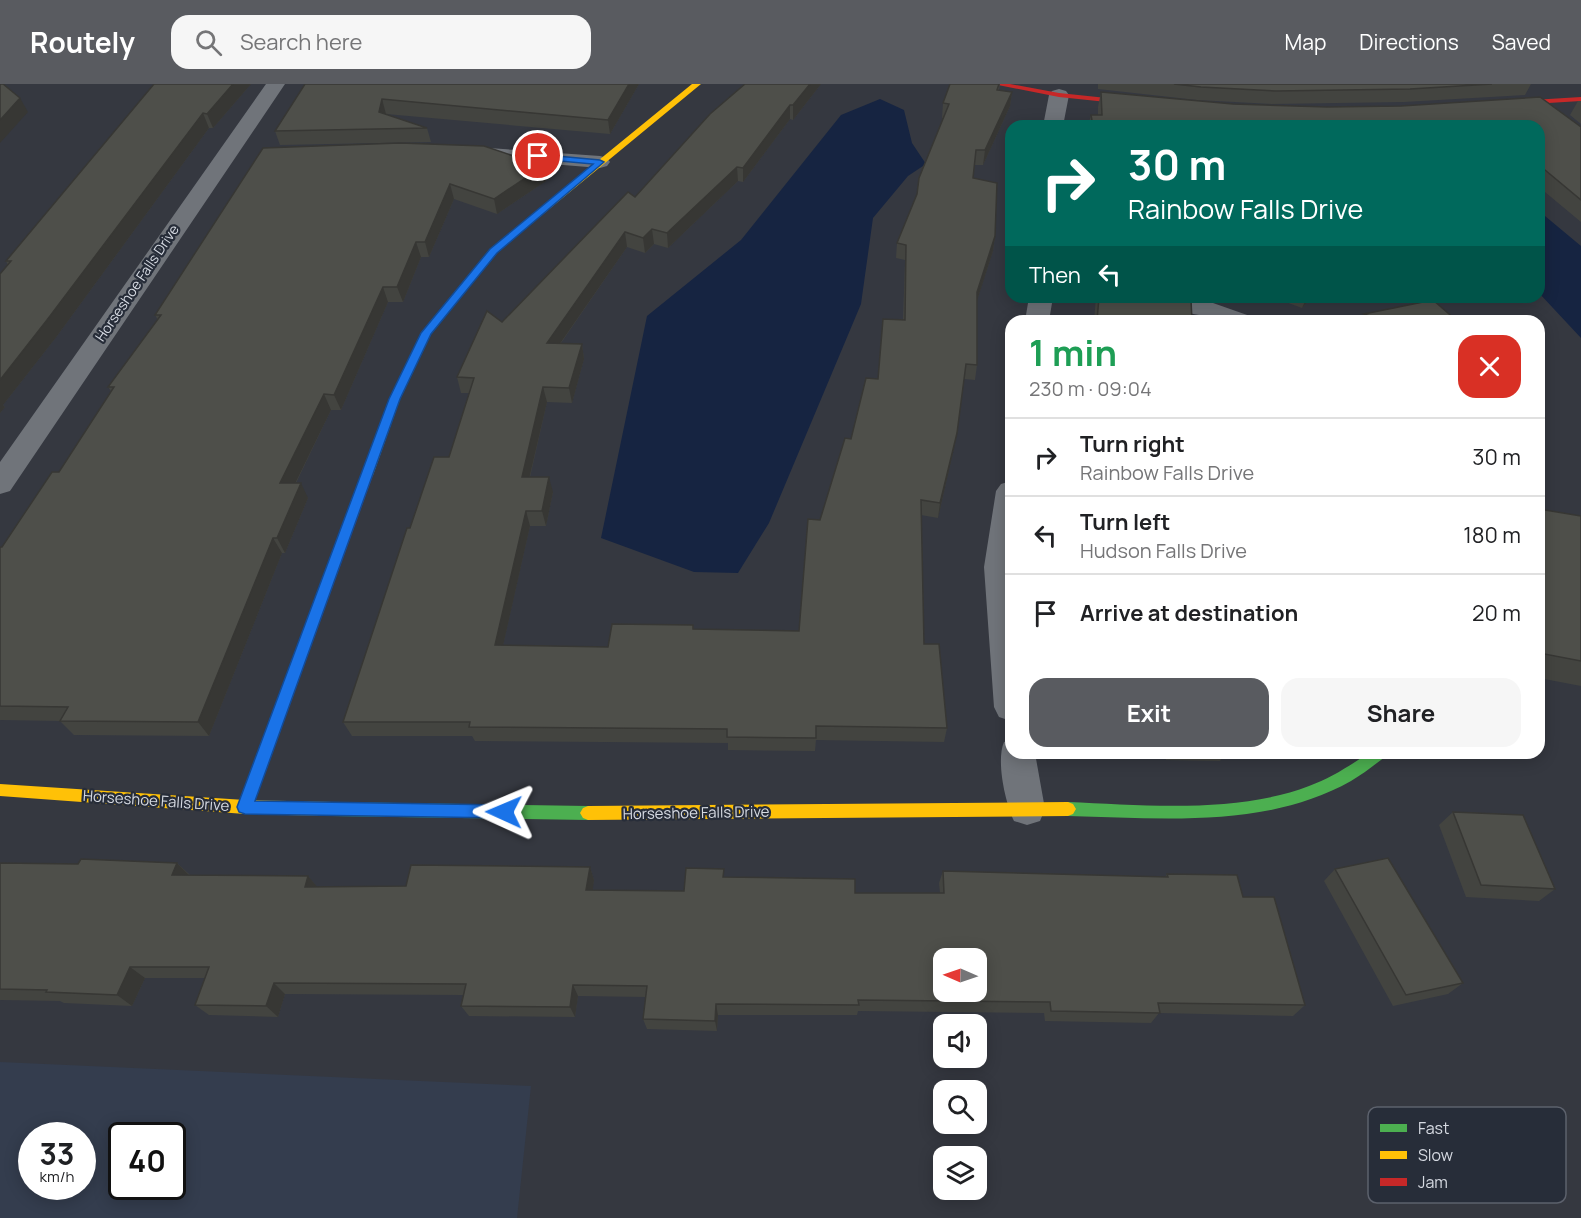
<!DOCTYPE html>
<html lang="en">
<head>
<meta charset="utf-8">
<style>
  body { margin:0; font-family:Manrope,sans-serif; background:#f6f6f6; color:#202124; height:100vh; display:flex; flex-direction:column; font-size:22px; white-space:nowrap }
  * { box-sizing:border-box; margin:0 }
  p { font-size:20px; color:#757577 }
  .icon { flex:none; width:33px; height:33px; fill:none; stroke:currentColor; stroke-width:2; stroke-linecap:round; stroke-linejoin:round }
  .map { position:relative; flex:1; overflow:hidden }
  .side { position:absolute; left:1005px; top:231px; width:540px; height:444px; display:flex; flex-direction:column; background:#fff; border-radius:18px; box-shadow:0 3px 15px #0003 }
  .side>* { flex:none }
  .banner { position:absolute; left:1005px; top:36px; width:540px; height:183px; border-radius:18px; box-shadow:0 3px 15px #0003; background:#00695c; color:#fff; overflow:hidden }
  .needle { width:39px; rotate:272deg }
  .buttons { position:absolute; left:933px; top:864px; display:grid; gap:12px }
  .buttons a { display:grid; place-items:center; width:54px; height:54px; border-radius:12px; background:#fff; box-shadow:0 3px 15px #0003; font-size:30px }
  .speed { position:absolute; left:18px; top:1038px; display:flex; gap:12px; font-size:30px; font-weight:700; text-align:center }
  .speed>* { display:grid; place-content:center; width:78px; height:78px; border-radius:50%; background:#fff; box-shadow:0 3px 15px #0003; line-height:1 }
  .speed small { font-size:15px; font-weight:400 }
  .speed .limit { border:3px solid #111; border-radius:9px; background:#fff; color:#111 }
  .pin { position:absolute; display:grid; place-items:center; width:51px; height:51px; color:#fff; margin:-26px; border:3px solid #fff; border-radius:50%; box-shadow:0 2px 6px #0007 }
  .me { position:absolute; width:66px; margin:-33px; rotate:271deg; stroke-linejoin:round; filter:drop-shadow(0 0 4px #0008) }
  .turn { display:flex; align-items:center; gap:21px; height:126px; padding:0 24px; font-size:27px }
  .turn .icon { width:78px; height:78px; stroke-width:2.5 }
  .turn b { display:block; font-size:42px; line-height:51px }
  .then { display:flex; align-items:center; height:57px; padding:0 24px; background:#0003; gap:12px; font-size:22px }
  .round { display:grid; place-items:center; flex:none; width:63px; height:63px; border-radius:18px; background:#f6f6f6 }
  .head { display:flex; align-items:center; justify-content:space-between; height:102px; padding:0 24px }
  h1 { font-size:36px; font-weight:700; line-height:45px; color:#1e9e55 }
  .action { display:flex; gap:12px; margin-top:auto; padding:12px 24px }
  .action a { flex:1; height:69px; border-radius:18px; background:#595b60; color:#fff; font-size:24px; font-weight:700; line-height:69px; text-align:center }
  .action a+a { background:#f6f6f6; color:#202124 }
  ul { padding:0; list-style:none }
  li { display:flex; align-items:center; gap:18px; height:78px; padding:0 24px; border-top:2px solid #e0e0e0 }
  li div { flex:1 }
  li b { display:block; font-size:22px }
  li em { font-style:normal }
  header { display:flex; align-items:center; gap:36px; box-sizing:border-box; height:84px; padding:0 30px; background:#595b60; color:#fff }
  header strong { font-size:28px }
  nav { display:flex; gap:33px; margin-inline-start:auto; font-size:21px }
  .search { width:420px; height:54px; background:#f6f6f6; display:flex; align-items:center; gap:15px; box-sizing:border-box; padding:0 21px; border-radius:18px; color:#757577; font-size:22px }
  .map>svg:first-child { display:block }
  .built { fill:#343d4e; fill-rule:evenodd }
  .water { fill:#162441 }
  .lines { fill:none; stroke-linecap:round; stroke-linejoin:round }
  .street { fill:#70747a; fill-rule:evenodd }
  .fast { fill:#4caf50; fill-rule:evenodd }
  .slow { fill:#ffc107; fill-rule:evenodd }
  .jam { fill:#c62828; fill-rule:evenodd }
  .wall { fill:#434440 }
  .shaded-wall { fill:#373734 }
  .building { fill:#4e4f4a; stroke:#373734; stroke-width:1.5; fill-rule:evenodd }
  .route { fill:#1a73e8; stroke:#114b97; stroke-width:1.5 }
  .labels { text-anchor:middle; stroke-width:4.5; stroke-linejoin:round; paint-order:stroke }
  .far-street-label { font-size:14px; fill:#d6dae2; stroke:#272d39 }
  .street-label { font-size:15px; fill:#d6dae2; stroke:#272d39 }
  .key { fill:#272d39; stroke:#5c616c; stroke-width:1.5 }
  .key-label { font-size:16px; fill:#d6dae2 }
</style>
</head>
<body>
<header>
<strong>Routely</strong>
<div class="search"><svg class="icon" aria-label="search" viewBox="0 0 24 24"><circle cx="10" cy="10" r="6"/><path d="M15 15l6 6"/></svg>Search here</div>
<nav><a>Map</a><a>Directions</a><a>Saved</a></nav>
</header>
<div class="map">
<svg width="1581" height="1134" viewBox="0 0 1581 1134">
  <rect width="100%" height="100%" fill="#353840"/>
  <path class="built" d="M0 978 531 1002 517 1134H0ZM32 1052H82V1102H32ZM122 1052H172V1102H122Z"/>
  <path class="water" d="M880 15 904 26 912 59 926 80 908 92 873 134 861 220 769 439 738 489 694 488 601 454 647 232 741 156 841 31Z
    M1539 127 1581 162V254L1539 209Z"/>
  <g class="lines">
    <path class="street" d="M266 0H285L10 407 0 410V378Z
      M1059 5 1066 7 1069 11 1063 42H1043L1049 11 1052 7Z
      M461 62 600 72 607 74 610 78 607 82 600 84 454 72 451 68 454 64Z
      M1029 213H1053L1049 237H1025Z
      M1123 213H1181L1213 219 1250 232 1253 237H1217L1199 231 1126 218Z
      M1011 397V637L999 633 994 623 984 483 996 407 1001 400Z
      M1011 656V669H1035L1045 725 1040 737 1027 741 1014 737C1005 718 996 676 1004 658Z"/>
    <path class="fast" d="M1369 669H1387L1385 673C1374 681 1363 690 1351 697 1266 745 1162 734 1068 732L1063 730 1060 725 1063 720 1068 718C1144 721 1236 730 1309 702 1331 694 1349 682 1369 669Z
      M332 718 588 722 593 724 596 729 593 734 588 736 332 732 327 730 324 725 327 720Z"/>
    <path class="slow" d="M692 0H701L496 169 431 250 400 315 373 391 367 395 363 394 361 391 390 315 421 249 490 165Z
      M0 700 245 716 332 718 337 720 340 725 337 730 332 732 245 730 0 712Z
      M1068 718 1073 720 1076 725 1073 730 1068 732 588 736 583 734 580 729 583 724 588 722Z"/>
    <path class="jam" d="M993 0H1010L1059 9 1145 18 1149 20 1145 22 1059 13Z
      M1581 13V17L1502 22 1498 20 1502 18Z
      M367 387 373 391 253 723 250 728 245 730 240 728 237 723 361 391Z"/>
  </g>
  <path class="wall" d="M154 0H251L213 44H209L57 252 3 321 5 323 0 329 8 181 6 177Z
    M305 0H639L610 50 386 30 427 44 431 58 280 61 275 47Z
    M821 0 793 36 790 35 743 98 738 97 668 164 654 160 645 169 627 163 561 259 582 260 584 275 572 319 547 318 530 393 553 408 546 442H530L503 561 608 563 693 541 694 545 799 547 820 436 851 355 903 236 905 176 896 174 897 159 917 110 943 34H942L943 19 950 0H1000L999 6 1012 8 1010 22 983 81H975L973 94 995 152 993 167 977 216V281L975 296 964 295 954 364 938 434 921 431 924 560 947 644 944 658 816 656 815 667 728 666V659L475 657 472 652H352L343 638 410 444 449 373 470 309H461L457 293 502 238 635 113Z
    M1098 0H1531L1525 11 1404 18 1272 20 1197 16 1098 5Z
    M1101 8 1233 20 1581 43V138L1539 103V42H1088L1091 31H1098V23Z
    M1578 17H1581V40L1570 31Z
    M263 64 543 82 546 97 497 130 454 115 429 173H421L403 218H388L341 326H331L296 399 308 414 285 469H282L209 652 74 651 60 637H61L0 636V463H2L59 388 111 307 108 303 158 236 155 231Z
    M1096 213H1175L1192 237H1094Z
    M1272 213H1312L1302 224Z
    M1364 230 1457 237H1361Z
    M1539 425 1581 432V602L1539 594Z
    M1164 669H1225L1220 677 1166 676Z
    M1453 728 1555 805 1539 817 1466 813 1439 741Z
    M0 779 78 780 177 779 190 791 308 792 317 803 406 802 590 783 594 796 592 806 684 807 725 793 855 809H940L939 799 943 787 1165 793 1167 790 1243 813 1305 921 1293 932 1159 929 1151 939 1045 937 1044 929 858 927 857 931H718L717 947 647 945 643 935 646 913 578 912 575 933 469 932 461 922 464 911 285 910 278 933 209 931 195 921 205 894H145L132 922 64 919 60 917 0 916Z
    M1335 785 1463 899 1448 910 1393 922 1324 797Z"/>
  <path class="shaded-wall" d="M233 0H251L213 44 207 30Z
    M629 0H639L610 50 608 36Z
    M810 0H821L793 36V21Z
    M1012 8 1010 22 983 81 985 66Z
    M20 14 28 28 0 59V36Z
    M382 15 386 30 379 28Z
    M790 21V35L743 98V84Z
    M203 29 209 44 57 252 3 321 5 323 0 329V296Z
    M543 82 546 97 497 130 494 115Z
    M737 83 738 97 668 164 667 149Z
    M450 100 454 115 429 173 425 158Z
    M652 145 654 160 645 169 643 154Z
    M625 148 627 163 550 274 547 259Z
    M995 152 993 167 975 223 977 208Z
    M416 158 421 173 403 218 397 203Z
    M383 203 388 218 341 326 334 311Z
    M1307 213H1312L1302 224Z
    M582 260 584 275 572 319 569 304Z
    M543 303 547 318 526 408 522 393Z
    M324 310 331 326 288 414 280 399Z
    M957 349 954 364 938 434 940 419Z
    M549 393 553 408 546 442 542 427Z
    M301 399 308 414 285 469 277 454Z
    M526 427 530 442 500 575 495 561Z
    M273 454 282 469 209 652 198 638Z
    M177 779 190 792 172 791Z
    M590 783 594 796 591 819 586 806Z
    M308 792 319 805 305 803Z
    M130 883 145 894 132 922 117 911Z
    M274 899 285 910 278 933 266 922Z
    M573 901 578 912 575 933 570 923Z
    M716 920 718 931 717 947 715 937Z"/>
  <path class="building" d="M0 0H3L20 14 0 36Z
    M154 0H233L207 30 203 29 47 236 0 296V190L11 177H6Z
    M305 0H629L608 36 382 15 379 28 427 44 275 47Z
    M745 0H810L793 21H790L743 84 737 83 667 149 652 145 643 154 625 148 547 259 582 260 569 304 543 303 522 393H549L542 427H526L495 561 608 563 612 540 693 541V545L799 547 808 435 820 436 845 354 851 355 866 294 878 295 883 235 905 236 906 161 897 159 917 110 919 94 949 20 943 19 950 0H999L997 6 1012 8 985 66H976L973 94 997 99 995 152 977 208V281L966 280 957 349 940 419 921 416 924 560H939L947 644 816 642V654L727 653V645L469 643 470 638H343L407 444H410L434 373H449L474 294 457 293 487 227 502 238 628 108 635 113 710 30Z
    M1174 0H1492L1410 5 1276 7 1201 3Z
    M1101 8 1233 20 1327 23 1401 22 1540 13 1581 43V116L1539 81V42H1093L1091 31H1102Z
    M400 59 484 62 543 82 494 115 450 100 425 158H416L397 203H383L334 311 324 310 280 399H301L277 454H273L198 638 60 637 68 623 0 622V463H2L52 388H59L114 303H108L161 231H155L263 64Z
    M1099 213H1175L1191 216 1192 237H1097Z
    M1433 216 1457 237H1383L1364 230Z
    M1539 425 1581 432V577L1539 569Z
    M1453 728 1523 731 1555 805 1481 801Z
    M1388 774 1463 899 1406 911 1335 785Z
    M81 775 177 779 172 791 308 792 305 803 406 802 411 781 590 783 586 806 684 807 686 784 724 785 723 793 855 795V809H944L943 787 1168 793 1167 790 1237 791 1243 813H1274L1305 921 1158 919 1160 929 1051 927 1050 918 858 916 859 921 716 920 715 937 643 935 647 902 573 901 570 923 461 922 466 900 274 899 266 922 195 921 209 883H130L117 911 46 908 47 906 0 905V779L78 780ZM944 874H976V908H944Z"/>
  <path class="route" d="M535 70 600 76 604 78 497 169 431 250 400 315 255 717 504 721 509 723 512 728 509 732 504 734 245 730 239 728 237 723 389 315 421 249 490 165 593 80 538 75 535 74Z"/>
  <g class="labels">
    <g class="far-street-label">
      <text transform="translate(137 199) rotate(-56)" y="5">Horseshoe Falls Drive</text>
    </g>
    <g class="street-label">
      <text transform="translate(156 717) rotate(4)" y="5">Horseshoe Falls Drive</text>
      <text transform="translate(696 729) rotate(-1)" y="5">Horseshoe Falls Drive</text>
    </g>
  </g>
  <rect x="1368" y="1023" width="198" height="96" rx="9" class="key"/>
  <rect x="1380" y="1040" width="27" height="8" fill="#4caf50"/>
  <rect x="1380" y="1067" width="27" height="8" fill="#ffc107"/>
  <rect x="1380" y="1094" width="27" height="8" fill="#c62828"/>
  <g class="key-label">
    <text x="1418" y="1050">Fast</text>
    <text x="1418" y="1077">Slow</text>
    <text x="1418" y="1104">Jam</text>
  </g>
</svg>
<div class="buttons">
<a><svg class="needle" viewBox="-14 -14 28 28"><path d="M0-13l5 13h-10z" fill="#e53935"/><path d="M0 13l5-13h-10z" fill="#757577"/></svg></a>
<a><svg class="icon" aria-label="sound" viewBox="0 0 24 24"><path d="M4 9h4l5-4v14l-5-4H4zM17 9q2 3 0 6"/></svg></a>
<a><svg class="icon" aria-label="search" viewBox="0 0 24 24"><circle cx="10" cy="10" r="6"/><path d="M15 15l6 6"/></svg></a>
<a><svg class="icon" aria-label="layers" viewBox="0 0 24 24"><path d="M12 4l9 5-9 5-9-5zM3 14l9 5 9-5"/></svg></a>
</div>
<div class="speed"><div>33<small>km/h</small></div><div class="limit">40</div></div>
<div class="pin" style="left:538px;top:72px;background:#d93025"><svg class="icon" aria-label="arrive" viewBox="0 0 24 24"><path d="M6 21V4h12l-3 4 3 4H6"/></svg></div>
<svg class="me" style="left:504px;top:728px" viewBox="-20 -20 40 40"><path d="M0-17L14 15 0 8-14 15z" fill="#1a73e8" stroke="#fff" stroke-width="4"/></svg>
<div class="banner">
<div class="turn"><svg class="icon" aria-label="right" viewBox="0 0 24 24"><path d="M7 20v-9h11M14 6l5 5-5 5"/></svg><div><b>30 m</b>Rainbow Falls Drive</div></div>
<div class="then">Then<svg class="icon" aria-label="left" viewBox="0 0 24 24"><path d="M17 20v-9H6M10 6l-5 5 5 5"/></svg></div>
</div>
<section class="side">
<div class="head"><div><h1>1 min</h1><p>230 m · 09:04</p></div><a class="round" style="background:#d93025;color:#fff"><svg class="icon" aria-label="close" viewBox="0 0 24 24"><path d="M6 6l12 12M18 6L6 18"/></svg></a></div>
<ul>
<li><svg class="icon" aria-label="right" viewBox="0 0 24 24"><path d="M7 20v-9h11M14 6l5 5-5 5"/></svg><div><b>Turn right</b><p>Rainbow Falls Drive</p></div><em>30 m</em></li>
<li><svg class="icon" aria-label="left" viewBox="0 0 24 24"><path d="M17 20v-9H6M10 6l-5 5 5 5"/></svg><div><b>Turn left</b><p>Hudson Falls Drive</p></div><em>180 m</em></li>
<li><svg class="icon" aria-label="arrive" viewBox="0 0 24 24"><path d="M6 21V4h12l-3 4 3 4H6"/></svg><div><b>Arrive at destination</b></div><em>20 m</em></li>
</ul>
<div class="action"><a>Exit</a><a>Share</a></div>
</section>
</div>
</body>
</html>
